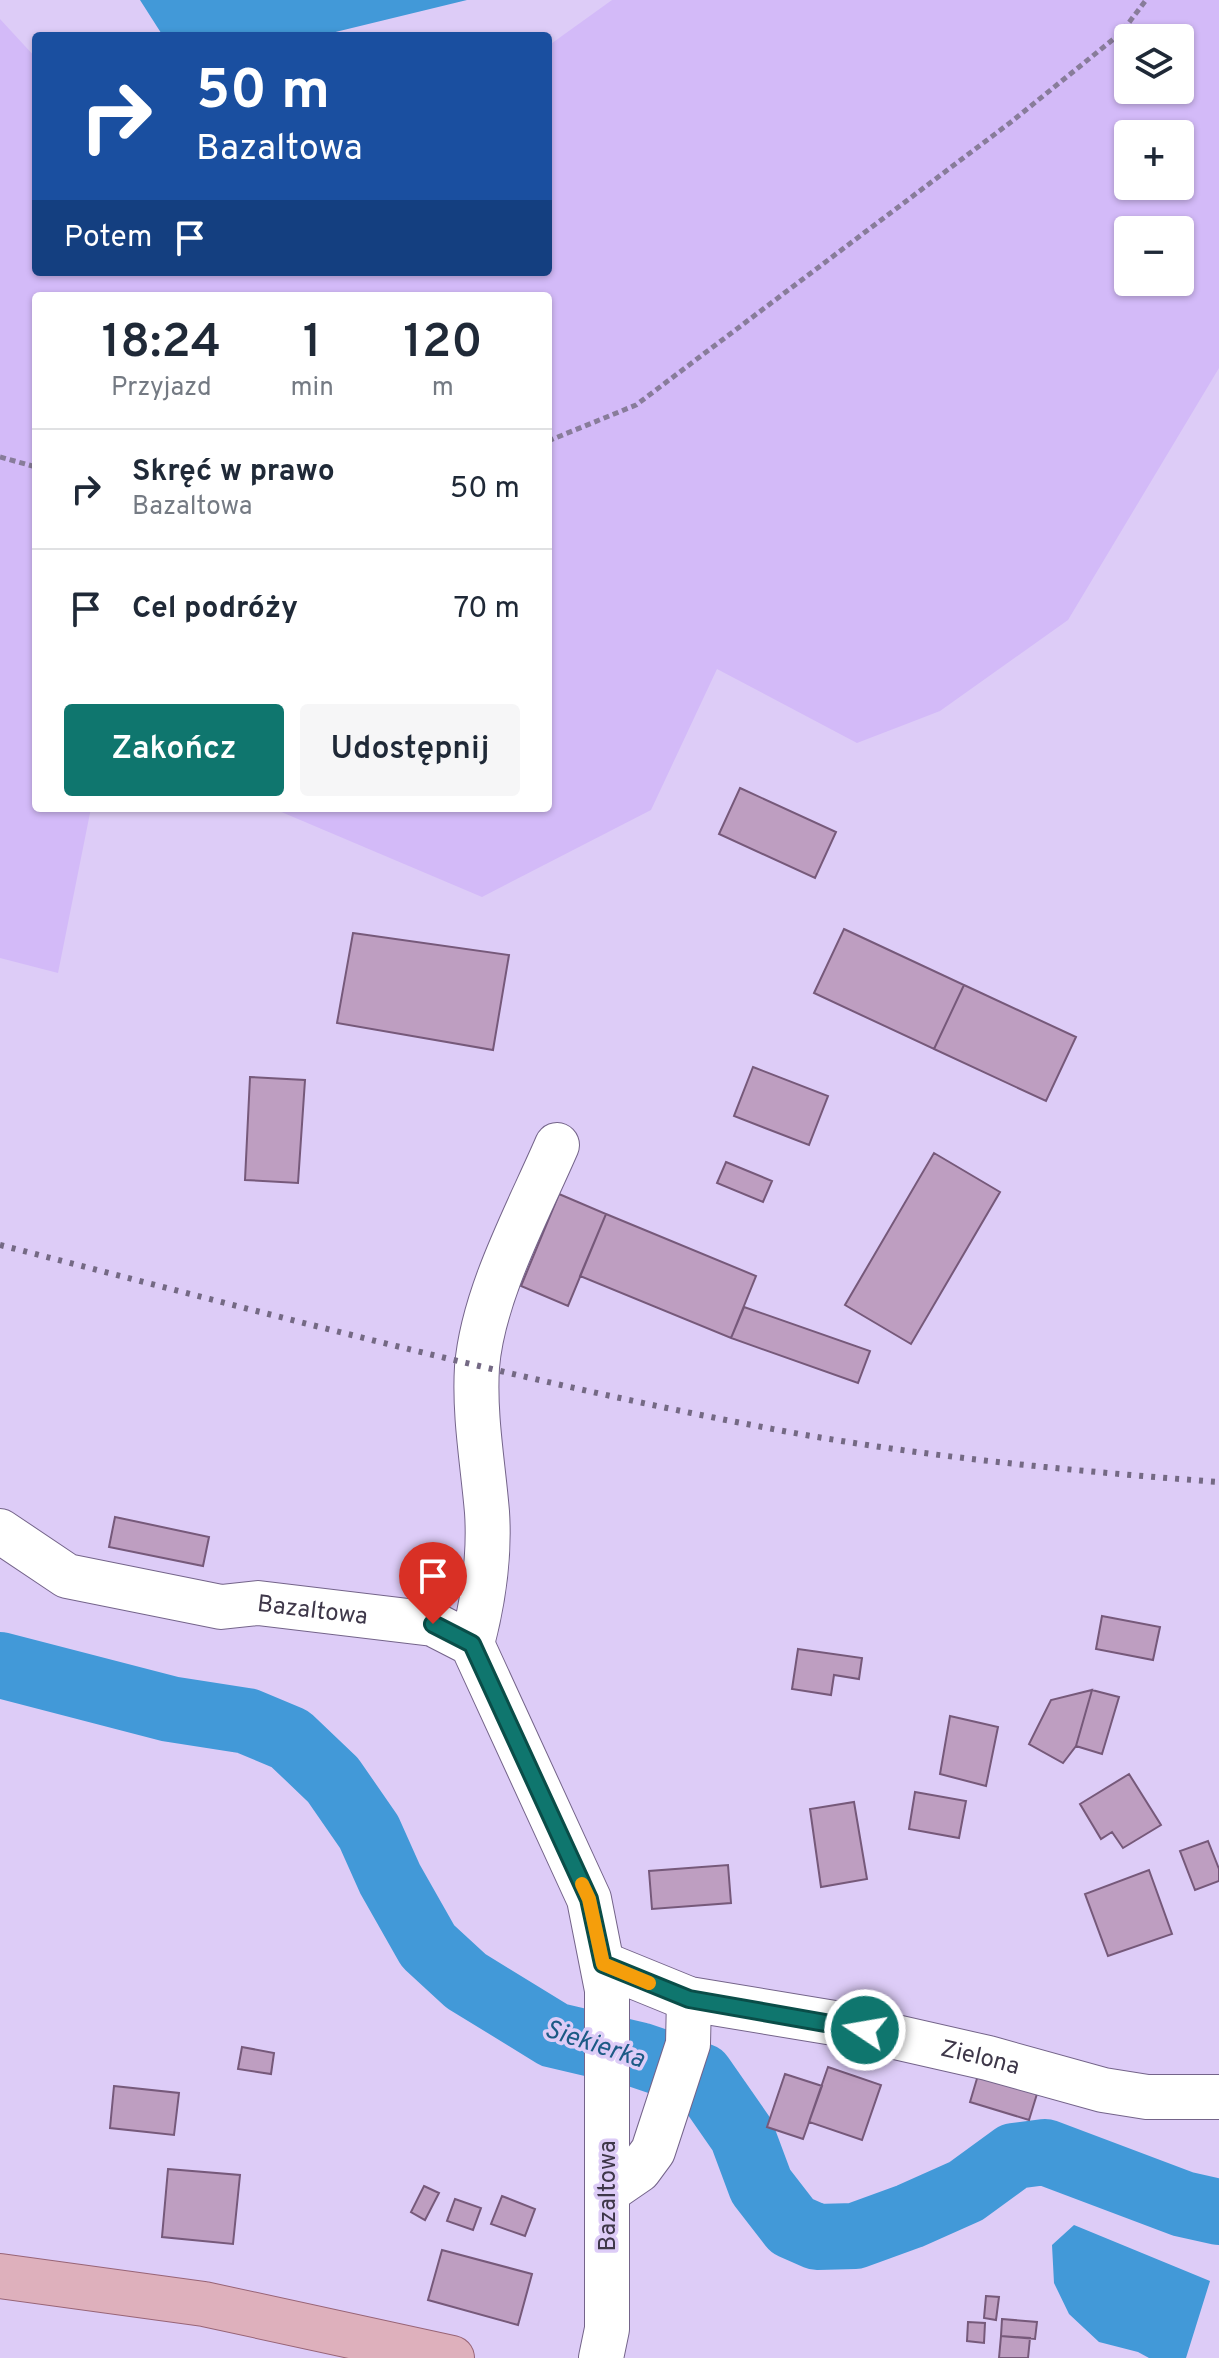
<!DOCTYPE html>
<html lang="pl">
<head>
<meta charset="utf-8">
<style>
  body { margin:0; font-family:Overpass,sans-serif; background:#f6f6f7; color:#1f2937; height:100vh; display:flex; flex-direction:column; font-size:30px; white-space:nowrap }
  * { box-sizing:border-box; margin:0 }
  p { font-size:26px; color:#747a83 }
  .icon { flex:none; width:44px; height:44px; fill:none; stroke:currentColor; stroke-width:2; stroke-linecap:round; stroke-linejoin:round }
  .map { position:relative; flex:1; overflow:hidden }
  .panel { position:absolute; left:32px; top:292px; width:520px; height:520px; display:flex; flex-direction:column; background:#fff; border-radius:8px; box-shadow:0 2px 6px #0004 }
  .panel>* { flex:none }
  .banner { position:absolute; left:32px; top:32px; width:520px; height:244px; border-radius:8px; box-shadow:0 2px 6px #0004; background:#1a4fa0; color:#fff; overflow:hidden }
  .tools { position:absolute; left:1114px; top:24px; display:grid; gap:16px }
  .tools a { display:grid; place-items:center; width:80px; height:80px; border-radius:8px; background:#fff; box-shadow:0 2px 6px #0004; font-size:40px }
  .pin { position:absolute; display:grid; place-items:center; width:68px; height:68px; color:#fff; margin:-82px -34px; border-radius:50% 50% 50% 0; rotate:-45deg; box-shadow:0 0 8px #0007 }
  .pin .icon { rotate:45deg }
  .me { position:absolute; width:88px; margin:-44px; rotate:282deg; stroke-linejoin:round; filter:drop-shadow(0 0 6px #0008) }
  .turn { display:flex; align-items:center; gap:28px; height:168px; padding:0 32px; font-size:36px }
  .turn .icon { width:104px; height:104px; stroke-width:2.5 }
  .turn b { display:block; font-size:56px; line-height:68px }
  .then { display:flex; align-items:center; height:76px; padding:0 32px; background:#0003; gap:16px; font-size:30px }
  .eta { display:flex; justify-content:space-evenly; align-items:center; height:136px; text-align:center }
  .eta b { font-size:48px; font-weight:600; line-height:56px }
  .action { display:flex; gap:16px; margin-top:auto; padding:16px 32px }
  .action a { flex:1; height:92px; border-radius:8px; background:#0f766e; color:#fff; font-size:32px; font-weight:600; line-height:92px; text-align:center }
  .action a+a { background:#f6f6f7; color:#1f2937 }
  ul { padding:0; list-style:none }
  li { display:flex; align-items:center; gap:24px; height:120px; padding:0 32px; border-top:2px solid #e0e1e3 }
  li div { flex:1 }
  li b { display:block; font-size:30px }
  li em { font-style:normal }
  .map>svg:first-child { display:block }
  .green { fill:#d3baf8; fill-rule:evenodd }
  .water { fill:#4299d8 }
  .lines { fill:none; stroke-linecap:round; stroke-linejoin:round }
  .river { stroke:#4299d8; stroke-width:66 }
  .building { fill:#be9ec1; stroke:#76597a; stroke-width:2 }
  .minor-casing { stroke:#74648a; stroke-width:46 }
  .major-casing { stroke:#986476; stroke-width:46 }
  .path { stroke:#887c9a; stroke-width:5; stroke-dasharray:6 4; stroke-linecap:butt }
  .minor { stroke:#fff; stroke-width:44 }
  .major { stroke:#deb0bc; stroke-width:44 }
  .rail { stroke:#746984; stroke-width:6; stroke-dasharray:4 8; stroke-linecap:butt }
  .route-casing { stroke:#0a4d48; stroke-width:20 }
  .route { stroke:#0f766e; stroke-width:14 }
  .slow { stroke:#f59e0b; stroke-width:14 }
  .labels { text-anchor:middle; stroke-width:7; stroke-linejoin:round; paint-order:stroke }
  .street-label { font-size:24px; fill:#3e3749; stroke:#ddccf7 }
  .water-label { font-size:26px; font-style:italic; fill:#1c5a85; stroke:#ddccf7 }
</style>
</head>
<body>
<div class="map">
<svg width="1219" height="2358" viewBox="0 0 1219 2358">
  <rect width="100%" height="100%" fill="#ddccf7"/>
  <path class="green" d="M612 0H1219V368L1068 620 940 711 857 743 717 669 651 810 482 897 272 808H548V296H36V808H91L58 973 0 958V19L36 58V272H548V46ZM1128 38H1180V90H1128ZM1128 134H1180V186H1128ZM1128 230H1180V282H1128Z"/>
  <path class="water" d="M140 0H467L319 36H163Z
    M1074 2225 1210 2281 1186 2358H1149L1138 2352 1099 2342 1069 2314 1054 2283 1052 2245Z"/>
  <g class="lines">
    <path class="river" d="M0 1665 170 1709 247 1721 290 1739 333 1780 369 1832 390 1879 428 1946 466 1981 554 2035 639 2055 701 2076 742 2135 761 2186 792 2226 817 2237 855 2236 910 2216 966 2191 1014 2156 1045 2152 1183 2204 1219 2212"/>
  </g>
  <path class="building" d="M740 788 836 832 815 878 719 834Z
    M844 929 964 985 934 1049 814 993Z
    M353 933 509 955 493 1050 337 1023Z
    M964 985 1076 1037 1046 1101 934 1049Z
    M753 1067 828 1096 809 1145 734 1116Z
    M250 1077 305 1080 298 1183 245 1180Z
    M934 1153 1000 1192 911 1344 845 1305Z
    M726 1162 772 1181 763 1202 717 1183Z
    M559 1194 606 1214 568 1306 521 1286Z
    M606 1214 756 1276 731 1338 580 1276Z
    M744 1307 870 1351 858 1383 731 1338Z
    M115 1517 209 1537 203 1566 109 1547Z
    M1102 1616 1160 1627 1153 1660 1096 1649Z
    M798 1649 862 1658 859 1679 834 1675 831 1695 792 1689Z
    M1092 1690 1119 1697 1102 1754 1076 1746Z
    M1092 1690 1076 1746 1063 1763 1029 1744 1051 1700Z
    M950 1716 998 1727 986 1786 940 1774Z
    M1129 1774 1161 1825 1123 1848 1112 1832 1101 1839 1080 1804Z
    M915 1792 966 1801 959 1838 909 1829Z
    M854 1802 867 1879 821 1887 810 1809Z
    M1208 1841 1219 1869V1881L1195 1890 1180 1851Z
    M728 1865 731 1903 652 1909 649 1871Z
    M1149 1870 1172 1934 1108 1956 1085 1894Z
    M242 2047 274 2053 271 2074 238 2069Z
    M981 2065 1040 2084 1029 2120 970 2102Z
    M828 2067 881 2085 862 2140 809 2122Z
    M785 2074 822 2086 803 2139 767 2127Z
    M114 2086 179 2093 174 2135 110 2128Z
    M168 2169 240 2175 233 2244 162 2237Z
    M424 2186 439 2193 425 2220 411 2212Z
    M502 2196 535 2209 525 2236 491 2224Z
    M455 2199 481 2208 473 2230 447 2221Z
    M442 2250 532 2274 518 2325 428 2300Z
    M986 2296 999 2297 996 2320 984 2318Z
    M1002 2319 1037 2322 1035 2339 1001 2336Z
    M968 2322 985 2323 984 2343 967 2341Z
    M1001 2336 1030 2338 1028 2358H999Z"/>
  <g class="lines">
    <g class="minor-casing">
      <g id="minor">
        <path id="s1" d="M0 1531 67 1576 221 1607 258 1603 433 1624 472 1644 589 1899 607 1990V2329L601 2358"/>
        <path d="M472 1644C483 1602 490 1557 487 1512 483 1464 474 1416 477 1367 483 1294 528 1212 557 1145"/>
        <path id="s2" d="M603 1964 689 1999 834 2023 988 2058 1103 2090 1147 2097H1219"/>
        <path d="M607 2192 639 2170 653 2151 688 2044 689 1999"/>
      </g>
    </g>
    <g class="major-casing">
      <path id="major" d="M0 2276 204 2304 452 2358"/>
    </g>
    <path class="path" d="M548 441 636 405 1011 122 1121 33 1146 0
      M0 457 36 467"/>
    <use href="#minor" class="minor"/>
    <use href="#major" class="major"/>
    <path class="rail" d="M0 1245C258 1311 516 1381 778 1430 923 1457 1072 1471 1219 1482"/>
  </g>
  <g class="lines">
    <g class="route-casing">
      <path id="route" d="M433 1624 472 1644 589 1899 603 1964 689 1999 865 2030"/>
    </g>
    <use href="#route" class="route"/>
    <path class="slow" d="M582 1884 589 1899 603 1964 649 1983"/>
  </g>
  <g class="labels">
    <g class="street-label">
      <text dy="8" stroke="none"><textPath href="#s1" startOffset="330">Bazaltowa</textPath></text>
      <text dy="8" stroke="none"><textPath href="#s2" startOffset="390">Zielona</textPath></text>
      <text transform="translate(607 2196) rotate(-90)" y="8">Bazaltowa</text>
    </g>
    <g class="water-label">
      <text transform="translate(595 2043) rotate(18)" y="9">Siekierka</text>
    </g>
  </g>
</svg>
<div class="tools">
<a><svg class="icon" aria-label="layers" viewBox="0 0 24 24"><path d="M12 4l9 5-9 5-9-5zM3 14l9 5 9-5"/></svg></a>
<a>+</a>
<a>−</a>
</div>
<div class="pin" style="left:433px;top:1624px;background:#d93025"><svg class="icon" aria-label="arrive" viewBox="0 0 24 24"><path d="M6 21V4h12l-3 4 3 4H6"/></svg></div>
<svg class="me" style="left:865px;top:2030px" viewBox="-20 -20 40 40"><circle r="17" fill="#0f766e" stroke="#fff" stroke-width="3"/><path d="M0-11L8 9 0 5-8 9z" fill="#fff"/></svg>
<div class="banner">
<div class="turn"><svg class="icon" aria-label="right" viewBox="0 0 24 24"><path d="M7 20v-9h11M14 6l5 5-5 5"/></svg><div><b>50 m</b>Bazaltowa</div></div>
<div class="then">Potem<svg class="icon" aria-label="arrive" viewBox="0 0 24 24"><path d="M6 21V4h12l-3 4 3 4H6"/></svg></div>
</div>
<section class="panel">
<div class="eta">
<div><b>18:24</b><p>Przyjazd</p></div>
<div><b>1</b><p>min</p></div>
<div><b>120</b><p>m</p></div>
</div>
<ul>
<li><svg class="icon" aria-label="right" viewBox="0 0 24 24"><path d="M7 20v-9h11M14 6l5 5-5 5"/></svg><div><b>Skręć w prawo</b><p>Bazaltowa</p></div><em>50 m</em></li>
<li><svg class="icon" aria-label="arrive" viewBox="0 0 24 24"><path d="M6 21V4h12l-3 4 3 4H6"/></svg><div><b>Cel podróży</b></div><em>70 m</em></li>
</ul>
<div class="action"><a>Zakończ</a><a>Udostępnij</a></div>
</section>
</div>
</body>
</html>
